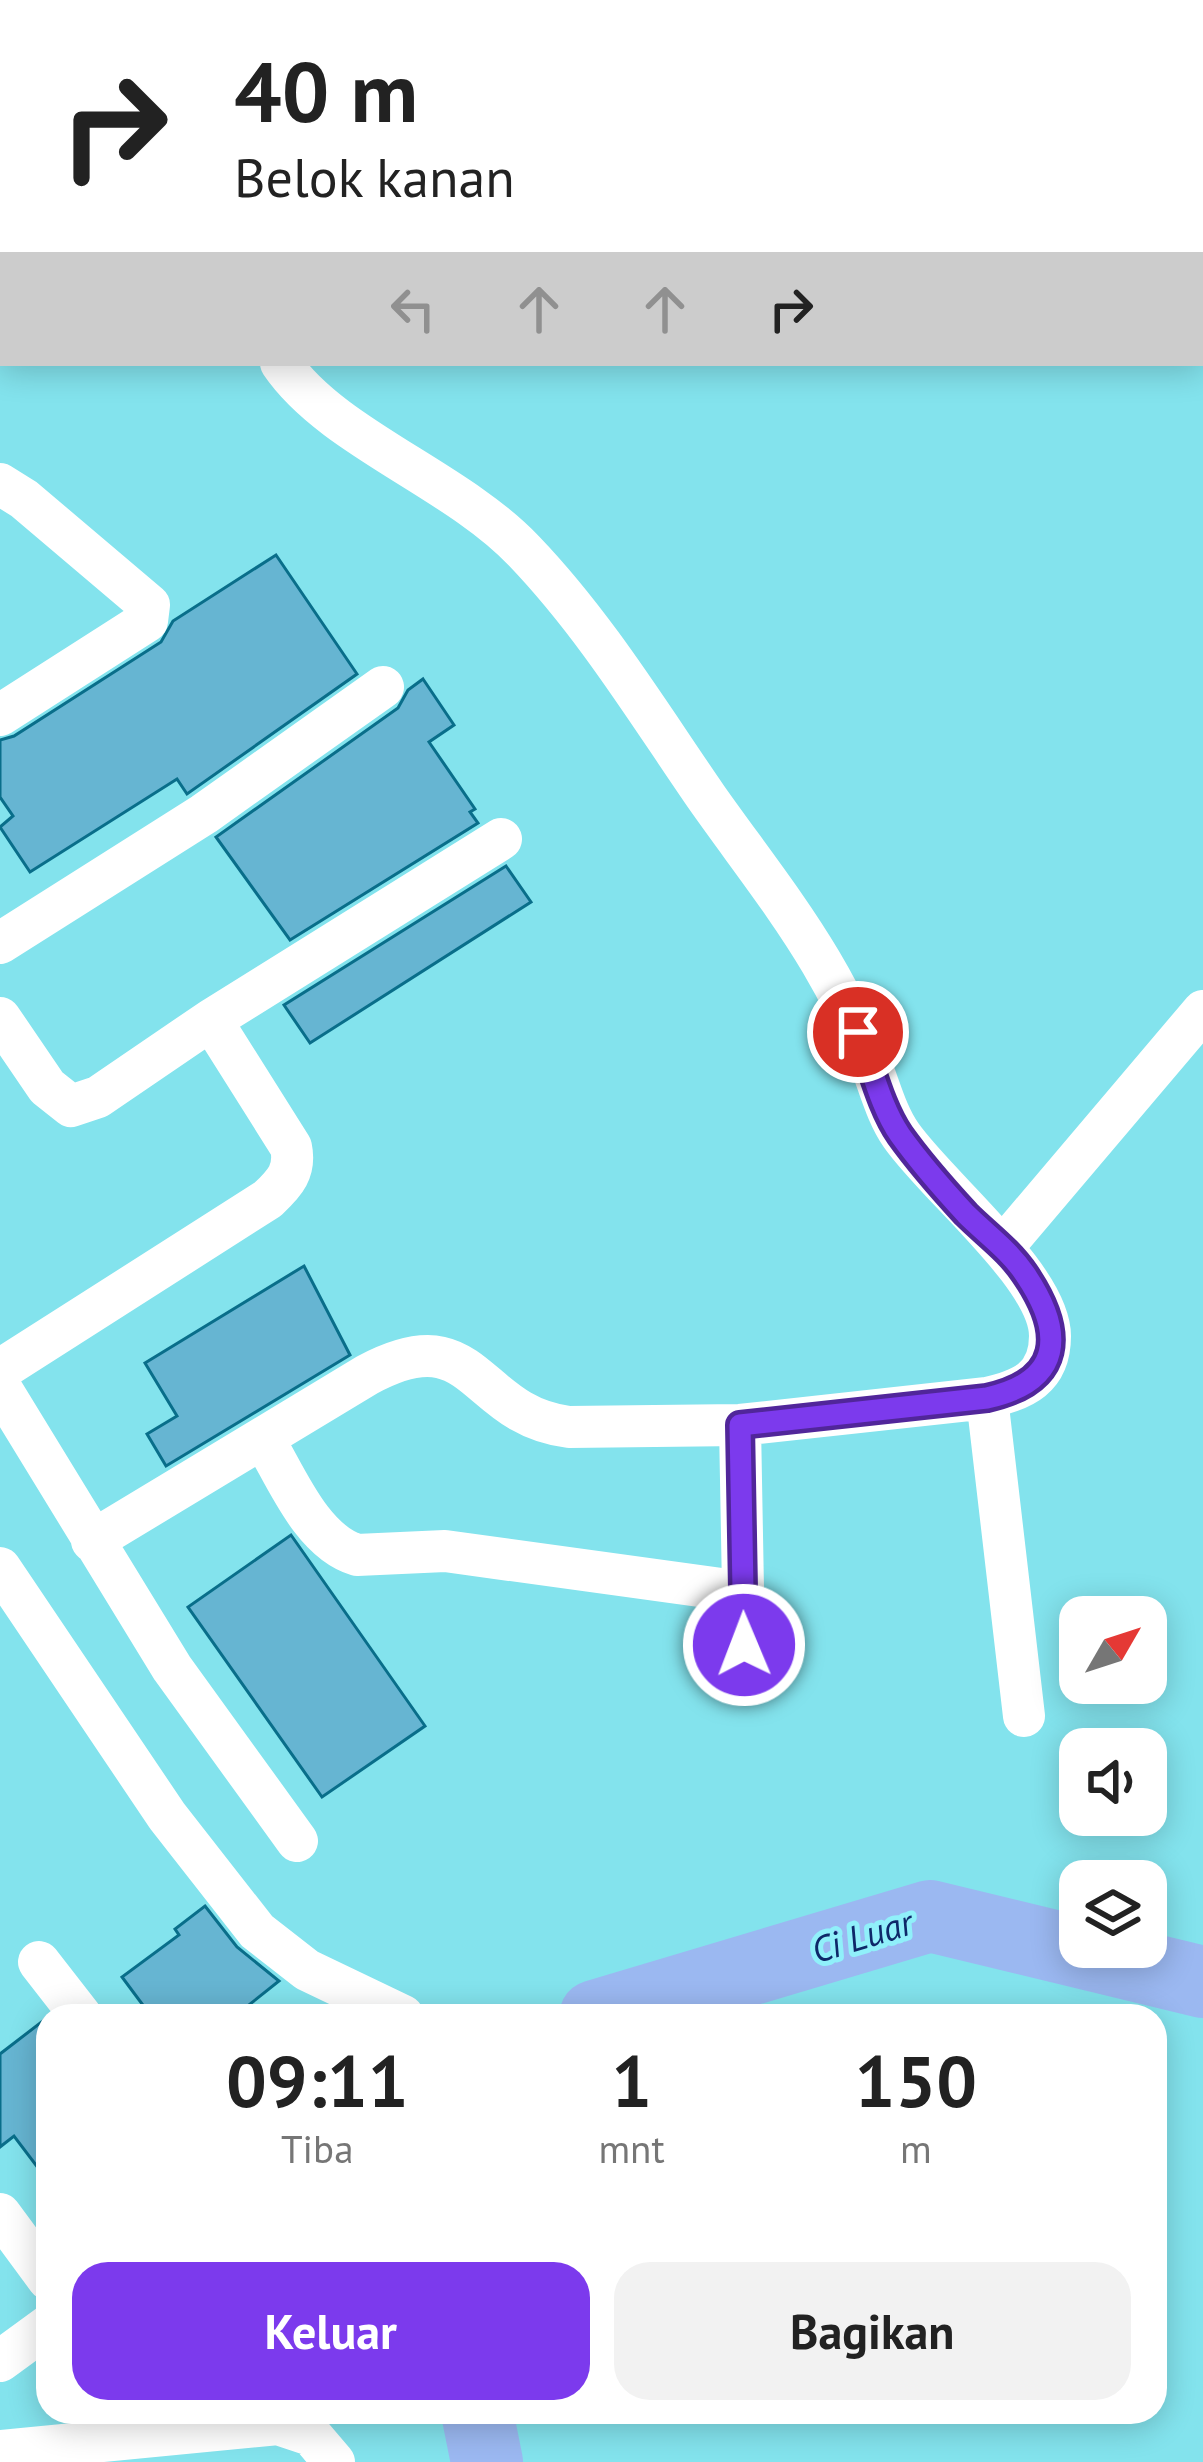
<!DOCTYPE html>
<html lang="id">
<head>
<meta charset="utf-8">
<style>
  body { margin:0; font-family:"PT Sans",sans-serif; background:#f2f2f2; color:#222; height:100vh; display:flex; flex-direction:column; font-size:45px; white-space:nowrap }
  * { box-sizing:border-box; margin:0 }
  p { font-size:39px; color:#767676 }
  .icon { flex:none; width:66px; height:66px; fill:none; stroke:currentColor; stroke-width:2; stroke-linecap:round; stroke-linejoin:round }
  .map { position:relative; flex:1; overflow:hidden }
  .panel { position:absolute; left:36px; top:2004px; width:1131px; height:420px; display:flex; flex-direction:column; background:#fff; border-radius:36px; box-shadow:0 6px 30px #0003 }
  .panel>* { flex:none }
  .banner { position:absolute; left:0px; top:0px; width:1203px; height:366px; box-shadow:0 6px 30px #0003; background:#fff; color:#222; overflow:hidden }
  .needle { width:78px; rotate:51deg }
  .fabs { position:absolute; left:1059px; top:1596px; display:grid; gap:24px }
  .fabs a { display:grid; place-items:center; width:108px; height:108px; border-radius:24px; background:#fff; box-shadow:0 6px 30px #0003; font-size:60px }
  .pin { position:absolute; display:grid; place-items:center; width:102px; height:102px; color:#fff; margin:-51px; border:6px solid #fff; border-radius:50%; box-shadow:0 3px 12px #0007 }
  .me { position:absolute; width:132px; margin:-66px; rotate:359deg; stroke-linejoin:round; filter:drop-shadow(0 0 9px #0008) }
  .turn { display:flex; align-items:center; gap:42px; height:252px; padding:0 36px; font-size:54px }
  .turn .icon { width:156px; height:156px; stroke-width:2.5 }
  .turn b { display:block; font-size:84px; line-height:102px }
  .lanes { display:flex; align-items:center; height:114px; padding:0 36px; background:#0003; justify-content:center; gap:60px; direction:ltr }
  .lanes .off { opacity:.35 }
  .eta { display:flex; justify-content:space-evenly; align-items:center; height:204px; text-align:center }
  .eta b { font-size:72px; font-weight:700; line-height:84px }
  .button { display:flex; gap:24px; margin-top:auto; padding:24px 36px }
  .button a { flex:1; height:138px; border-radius:36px; background:#7c3aed; color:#fff; font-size:48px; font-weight:700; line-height:138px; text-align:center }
  .button a+a { background:#f2f2f2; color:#222 }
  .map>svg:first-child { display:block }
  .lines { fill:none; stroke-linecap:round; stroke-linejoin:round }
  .river { stroke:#9bb8f1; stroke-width:72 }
  .building { fill:#66b5d2; stroke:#096e8a; stroke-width:3 }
  .street { stroke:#fff; stroke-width:42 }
  .route-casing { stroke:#51269a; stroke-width:30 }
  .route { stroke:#7c3aed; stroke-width:21 }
  .labels { text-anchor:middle; stroke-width:10; stroke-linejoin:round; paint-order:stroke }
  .water-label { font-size:36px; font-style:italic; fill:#0e2869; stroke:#90f0fa }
</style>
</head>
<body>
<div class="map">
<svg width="1203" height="2462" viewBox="0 0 1203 2462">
  <rect width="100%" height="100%" fill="#83e3ed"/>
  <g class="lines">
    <path class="river" d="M595 2016 930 1916 1203 1982
      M477 2412 487 2462"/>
  </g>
  <path class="building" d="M276 555 357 674 187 794 177 779 30 872 0 827 13 816 0 797V740L14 736 161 642 173 621Z
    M423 679 454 725 429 742 475 809 470 812 478 823 290 940 216 837 398 708 408 690Z
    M506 866 531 902 310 1043 284 1005Z
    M304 1266 350 1355 166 1466 147 1434 177 1416 145 1363Z
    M291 1535 425 1726 322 1797 188 1607Z
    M205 1906 237 1947 279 1981 235 2016H151L122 1977 179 1935 175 1929Z
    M48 2017V2181L14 2136 0 2147V2054Z"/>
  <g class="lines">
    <path class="street" d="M371 0 373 3
      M606 0 608 3
      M944 0 947 3
      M216 3 217 0
      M720 3 724 0
      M1024 3 1034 0
      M0 221 3 222
      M0 484 24 499 149 605 147 621 0 715
      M0 943 204 814 383 687
      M0 1018 47 1087 71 1106 98 1097 211 1020 291 1147C296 1171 285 1183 268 1199L0 1370
      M211 1020 501 839
      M1003 1247 1203 1011
      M0 1387 172 1668 297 1841
      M987 1398 1024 1716
      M740 1425 744 1645
      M263 1438C286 1476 311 1541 357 1555L445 1551 743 1592
      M92 1541 367 1375C478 1315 471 1415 569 1427L740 1425 987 1398C1023 1390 1050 1378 1050 1336 1050 1277 937 1187 901 1135 886 1114 879 1084 869 1060 856 1027 840 994 821 962 788 906 745 852 707 798 649 714 595 625 524 551 456 479 332 438 281 363
      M0 1568 167 1816 257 1931 307 1970 403 2016
      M39 1962 81 2016
      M0 2214 48 2279
      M0 2361 48 2326
      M0 2451 278 2424 311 2435 334 2462"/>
  </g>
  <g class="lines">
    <g class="route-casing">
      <path id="route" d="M744 1645 740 1425 987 1398C1063 1381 1065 1333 1025 1274 1009 1250 986 1234 966 1214 943 1189 920 1163 900 1135 880 1106 871 1064 858 1032"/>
    </g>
    <use href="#route" class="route"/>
  </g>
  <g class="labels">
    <g class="water-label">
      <text transform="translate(862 1936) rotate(-17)" y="13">Ci Luar</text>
    </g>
  </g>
</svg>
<div class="fabs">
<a><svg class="needle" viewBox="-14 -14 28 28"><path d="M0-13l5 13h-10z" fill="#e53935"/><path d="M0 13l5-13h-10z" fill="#767676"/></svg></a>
<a><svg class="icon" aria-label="sound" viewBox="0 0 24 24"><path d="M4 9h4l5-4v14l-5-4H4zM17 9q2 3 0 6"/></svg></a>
<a><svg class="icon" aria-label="layers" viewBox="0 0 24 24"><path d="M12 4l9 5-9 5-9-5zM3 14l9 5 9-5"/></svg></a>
</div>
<div class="pin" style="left:858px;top:1032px;background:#d93025"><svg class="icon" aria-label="arrive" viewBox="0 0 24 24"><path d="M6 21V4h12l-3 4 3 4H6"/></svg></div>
<svg class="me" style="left:744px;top:1645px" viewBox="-20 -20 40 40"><circle r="17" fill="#7c3aed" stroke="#fff" stroke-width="3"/><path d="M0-11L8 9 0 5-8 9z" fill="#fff"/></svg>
<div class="banner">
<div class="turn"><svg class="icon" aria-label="right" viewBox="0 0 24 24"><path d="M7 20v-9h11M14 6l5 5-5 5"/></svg><div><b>40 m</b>Belok kanan</div></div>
<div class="lanes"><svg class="icon off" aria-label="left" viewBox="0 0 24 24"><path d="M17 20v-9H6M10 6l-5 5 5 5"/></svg><svg class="icon off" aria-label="ahead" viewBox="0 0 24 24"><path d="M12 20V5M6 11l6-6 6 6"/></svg><svg class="icon off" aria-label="ahead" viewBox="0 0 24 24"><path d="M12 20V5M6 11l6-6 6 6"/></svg><svg class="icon" aria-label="right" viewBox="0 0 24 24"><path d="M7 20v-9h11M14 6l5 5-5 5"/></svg></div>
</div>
<section class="panel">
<div class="eta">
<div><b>09:11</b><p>Tiba</p></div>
<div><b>1</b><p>mnt</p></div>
<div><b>150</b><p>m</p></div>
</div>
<div class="button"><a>Keluar</a><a>Bagikan</a></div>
</section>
</div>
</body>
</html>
